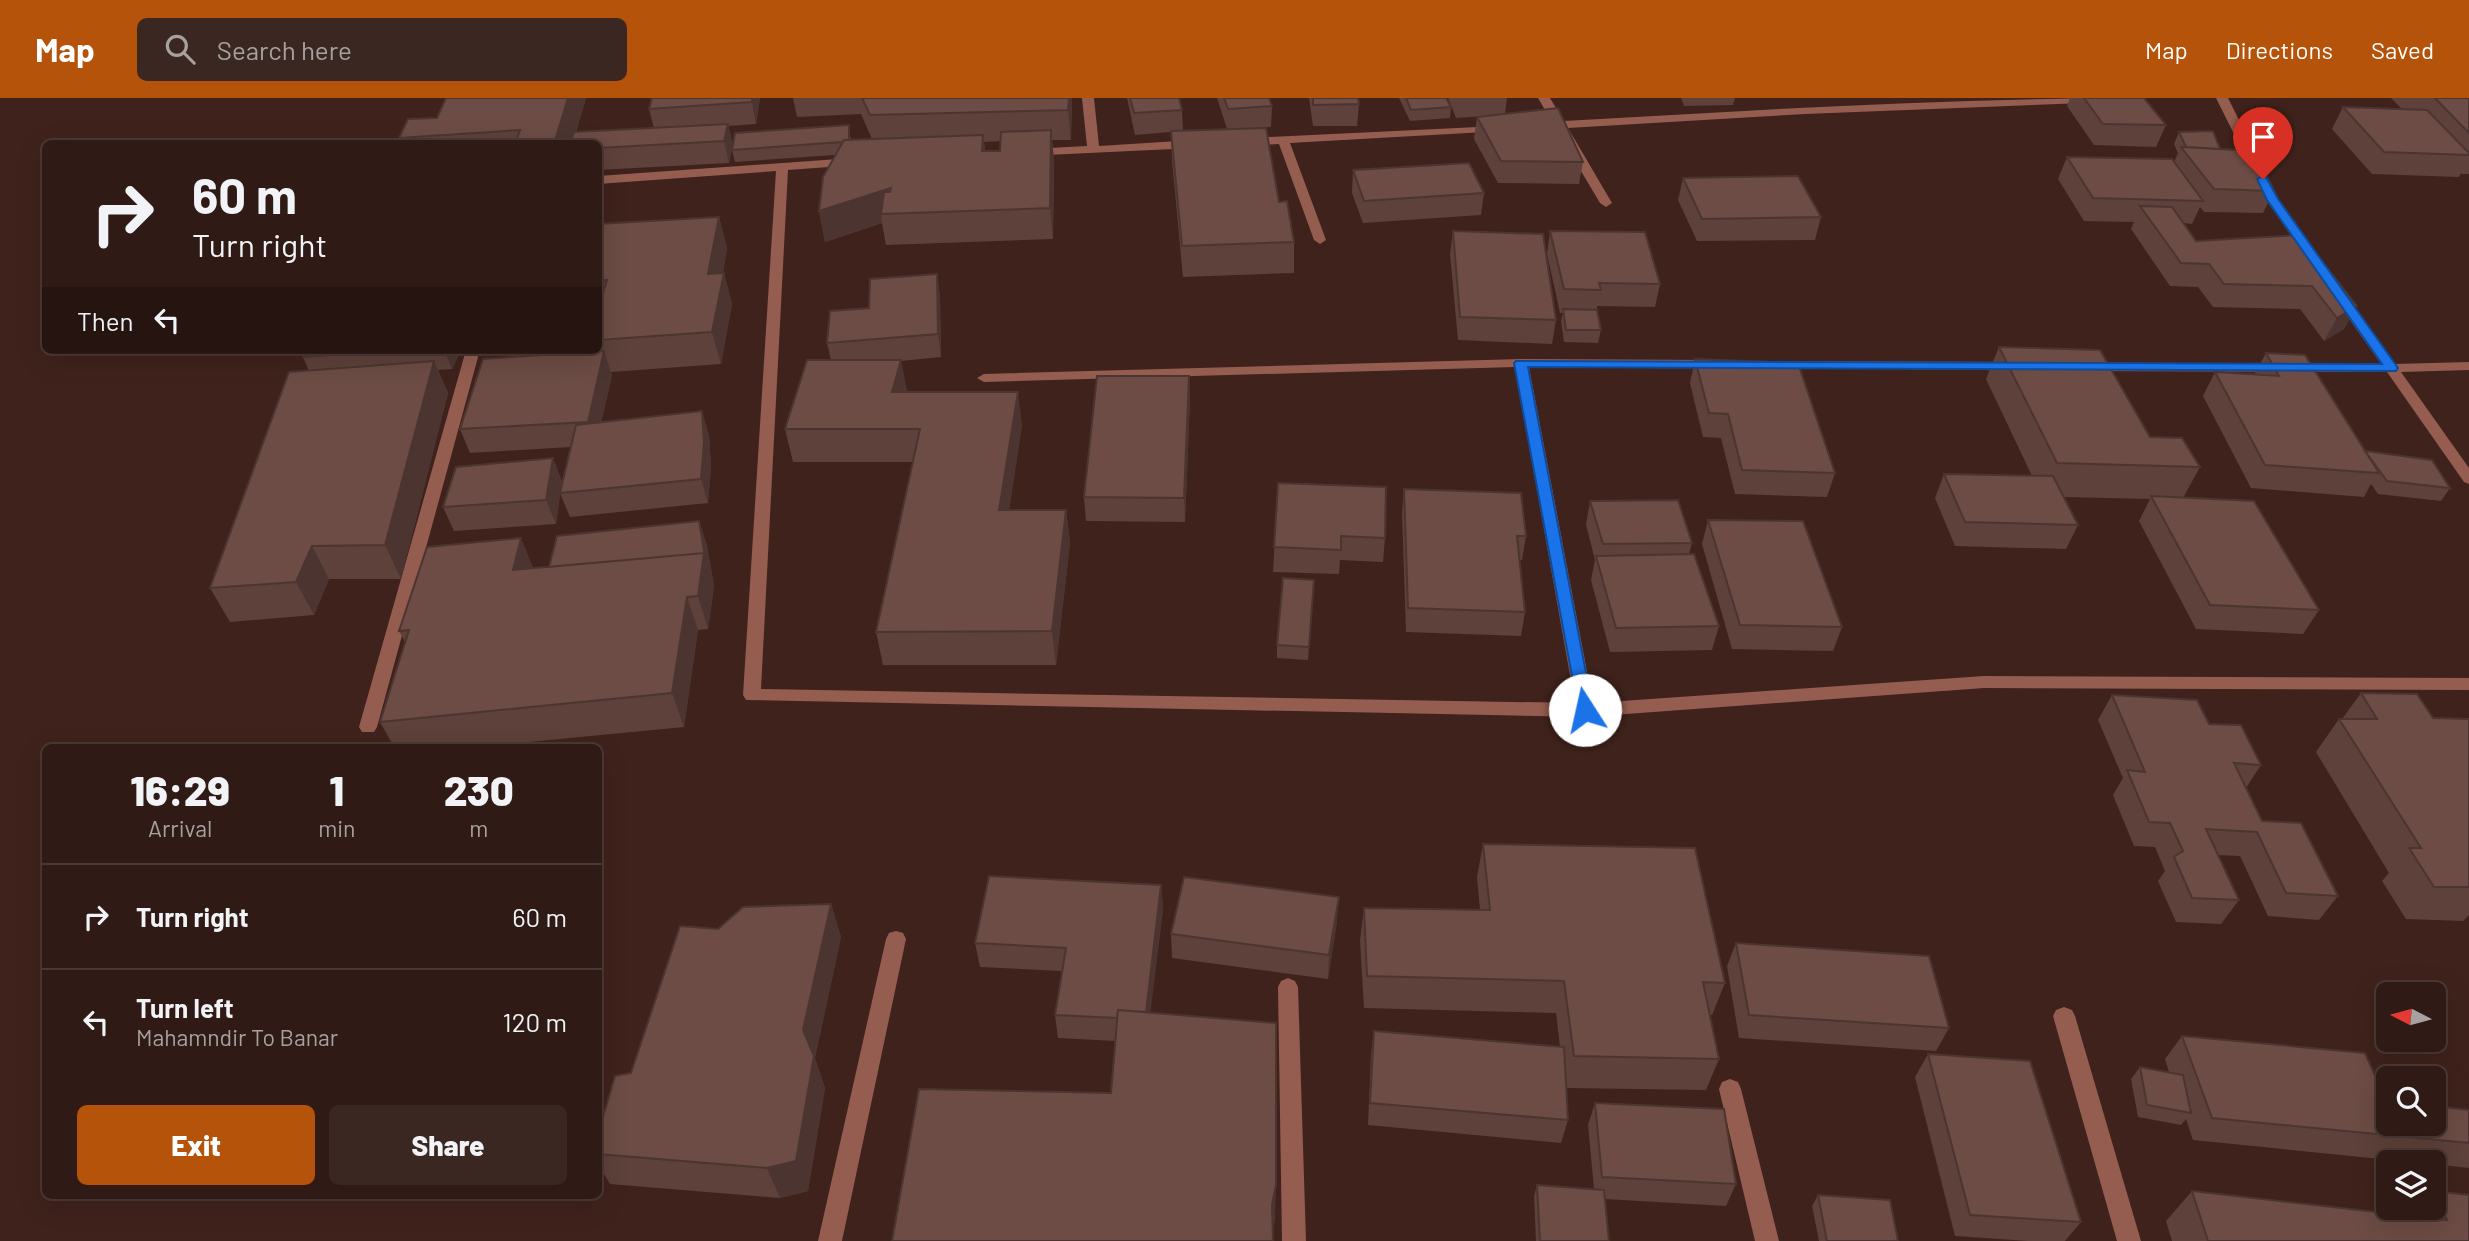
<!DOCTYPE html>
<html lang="en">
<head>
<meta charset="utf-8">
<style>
  body { margin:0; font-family:Barlow,sans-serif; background:#3b2722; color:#f1f3f6; height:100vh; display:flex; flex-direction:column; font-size:26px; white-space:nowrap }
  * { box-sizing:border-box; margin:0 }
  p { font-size:23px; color:#a7a1a0 }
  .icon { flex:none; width:38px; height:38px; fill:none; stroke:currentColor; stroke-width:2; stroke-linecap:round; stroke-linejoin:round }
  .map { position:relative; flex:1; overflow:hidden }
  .drawer { position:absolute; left:42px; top:646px; width:560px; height:455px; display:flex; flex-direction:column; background:#2f1a15; border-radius:10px; box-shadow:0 7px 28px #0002,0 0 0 2px #4a3834 }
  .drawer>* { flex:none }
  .guide { position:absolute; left:42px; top:42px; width:560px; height:214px; border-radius:10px; box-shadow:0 7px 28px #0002,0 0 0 2px #4a3834; background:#2f1a15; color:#f1f3f6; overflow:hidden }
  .needle { width:46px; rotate:276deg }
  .fabs { position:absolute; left:2376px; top:884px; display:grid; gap:14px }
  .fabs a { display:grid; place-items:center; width:70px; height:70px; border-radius:10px; background:#2f1a15; box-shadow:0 7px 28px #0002,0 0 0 2px #4a3834; font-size:35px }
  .pin { position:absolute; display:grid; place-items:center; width:60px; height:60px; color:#fff; margin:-72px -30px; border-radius:50% 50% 50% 0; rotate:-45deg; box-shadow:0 0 7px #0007 }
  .pin .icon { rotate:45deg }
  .me { position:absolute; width:77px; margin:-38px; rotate:350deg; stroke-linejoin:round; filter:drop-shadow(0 0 5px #0008) }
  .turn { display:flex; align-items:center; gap:24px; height:147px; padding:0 35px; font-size:32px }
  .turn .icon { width:91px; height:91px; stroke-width:2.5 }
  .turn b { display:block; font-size:49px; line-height:60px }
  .then { display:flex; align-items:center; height:66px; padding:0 35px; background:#0003; gap:14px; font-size:26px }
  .eta { display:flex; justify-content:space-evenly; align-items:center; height:119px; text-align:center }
  .eta b { font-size:42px; font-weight:800; line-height:49px }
  .primary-button { display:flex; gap:14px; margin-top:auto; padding:14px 35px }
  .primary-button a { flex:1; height:80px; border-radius:10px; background:#b45309; color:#fff; font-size:28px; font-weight:800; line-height:80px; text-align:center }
  .primary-button a+a { background:#3b2722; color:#f1f3f6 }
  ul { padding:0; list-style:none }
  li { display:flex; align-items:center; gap:21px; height:105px; padding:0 35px; border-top:2px solid #4a3834 }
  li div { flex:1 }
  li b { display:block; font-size:26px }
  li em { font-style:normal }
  header { display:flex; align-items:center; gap:42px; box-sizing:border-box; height:98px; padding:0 35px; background:#b45309; color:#fff }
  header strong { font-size:33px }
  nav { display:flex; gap:38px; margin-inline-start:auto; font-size:24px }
  .search { width:490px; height:63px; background:#3b2722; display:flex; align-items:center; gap:18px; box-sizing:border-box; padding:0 24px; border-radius:10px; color:#a7a1a0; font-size:26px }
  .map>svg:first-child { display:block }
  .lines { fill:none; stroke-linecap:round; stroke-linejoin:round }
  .minor { fill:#945d50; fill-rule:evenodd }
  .wall { fill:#5d413a; fill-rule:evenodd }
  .shaded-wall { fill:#4c3530 }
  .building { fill:#6c4c44; stroke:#4c3530; stroke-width:2 }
  .route { fill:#1a73e8; stroke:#114b97; stroke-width:2 }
</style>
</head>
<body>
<header>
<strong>Map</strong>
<div class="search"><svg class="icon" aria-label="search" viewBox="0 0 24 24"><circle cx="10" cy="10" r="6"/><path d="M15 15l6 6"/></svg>Search here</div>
<nav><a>Map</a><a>Directions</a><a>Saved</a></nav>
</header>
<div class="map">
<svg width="2469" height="1143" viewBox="0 0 2469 1143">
  <rect width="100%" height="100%" fill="#3f221c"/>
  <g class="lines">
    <path class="minor" d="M1082 0H1094L1099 48 1194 42 1200 46 1194 50 1026 58V52L1030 51 1087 48Z
      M1538 0H1550L1564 23C1756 12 1948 0 2141 0L2135 3 1805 16 1568 30 1612 105 1606 109 1600 105 1556 31H1544L1538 28 1552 24Z
      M2216 0H2228L2279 102 2316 155 2315 158H2305L2267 102Z
      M1499 28 1503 29V33L1290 45 1326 142 1320 146 1314 142 1279 46 1247 48 1241 44 1247 40Z
      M852 60 858 64 856 67 788 72 761 591 1575 605 1515 269 984 284 977 280 984 276 1521 261 1715 262 1722 266 1715 270 1529 269 1593 605 1984 578 2469 580V592L1984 590 1585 619 746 602 743 597 776 73 598 86V78Z
      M2340 194 2345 195 2395 266 2469 264V272L2401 274 2469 370V386L2464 384 2387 274 2086 273 2079 269 2086 265 2381 266 2333 198Z
      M466 252H480L377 629 374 634H362L359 629Z
      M1775 263 2013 264 2020 268 2013 272 1770 270V264Z
      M896 833 903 835 906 841 842 1143H818L886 841 889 835Z
      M1288 880 1295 883 1298 889 1306 1143H1282L1278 889 1281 883Z
      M2064 909 2072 912 2075 918 2141 1143H2117L2053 918 2056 912Z
      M1730 981 1738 984 1741 991 1779 1143H1755L1719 991 1722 984Z"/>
  </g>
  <path class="wall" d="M586 0 576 34 654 30 649 11 652 0H760L756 26 728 28 733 47 729 65 598 72V46H402L399 40 437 20Z
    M793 0H1072L1071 42H1052L1054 62 1053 141 886 147 882 125 825 144 819 113 835 57 735 64 732 52 851 39V41H872L861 16 797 19ZM1001 43 1000 53H985L984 44Z
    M1127 0H1179L1182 12 1183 33 1227 31 1217 0H1269L1272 8 1271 29 1252 30 1294 144V175L1183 179 1172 63 1171 34 1135 37Z
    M1309 0H1358L1359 6 1357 28H1313Z
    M1399 0H1446L1451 9 1450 20 1410 23Z
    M1448 0H1507L1505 16 1583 64 1579 86 1498 85 1474 41 1477 19 1485 18 1456 20Z
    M1681 0H1735L1733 7 1684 8Z
    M2070 0H2144L2166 27 2156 49 2094 47 2067 8Z
    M2391 0H2469V76H2462L2461 75 2459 79 2372 76 2332 31 2343 9 2402 11Z
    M2179 34 2220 51 2274 93 2263 115 2204 114 2200 109 2192 126 2184 125 2196 143 2301 137 2357 208 2344 231 2324 243 2300 211 2213 209 2198 189 2170 188 2131 131 2134 124 2084 123 2058 81 2067 59 2174 64 2178 55 2174 46Z
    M1353 72 1484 95 1481 117 1363 125 1352 95Z
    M1683 80 1821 119 1815 142 1697 143 1678 102Z
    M719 119 727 150 723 175H724L732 206 721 266 611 274 612 277 601 325 709 337 711 368 708 405 570 419 560 395 571 349 470 355 460 331 594 254 593 252H598V126Z
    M1453 133 1556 222 1552 246 1458 242 1450 156Z
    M1550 133 1660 186 1655 209 1597 208V212L1601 232 1598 245 1564 244 1561 223 1563 215H1560L1547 156Z
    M937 176 940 199 941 259 901 263 907 294 1022 327 1009 412H1066L1070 445 1056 567H883L876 534 913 364H793L785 331 831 262 827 245 869 210Z
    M1999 249 2150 339 2200 369 2183 400 2319 512 2303 536 2196 531 2139 423 2150 401 2063 399 2078 427 2066 451 1955 448 1935 400 1944 376 2032 378 1986 281Z
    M306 252H461L452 271 438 272 448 295 401 481H329L314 517 230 524 210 490 309 273 303 259Z
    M2266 255 2365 353 2450 390 2441 403 2378 396 2371 386 2364 399 2251 390 2203 298 2215 274 2254 277Z
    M1695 261 1835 375 1827 399 1735 396 1721 340 1703 339 1690 285Z
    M1189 278 1190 302 1185 424 1086 423 1084 399Z
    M553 360 562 384 556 426 454 433 443 409Z
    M1278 385 1385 440 1383 464 1340 462 1339 476 1273 474Z
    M1404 391 1526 438 1522 462H1520L1525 514 1521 538 1406 534 1402 415Z
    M1590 403 1692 445 1689 456 1719 528 1712 552 1610 554 1591 482 1595 462 1586 427Z
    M1708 422 1842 529 1833 553 1732 551 1702 446Z
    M699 423 707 448 714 488 708 531 698 532 684 629 477 649H394L380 624 405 544 399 533 533 470 549 469Z
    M1314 482 1308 562 1277 560V547Z
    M2361 595 2433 620 2469 621V817L2463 823 2406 821 2382 783 2389 775 2316 654 2339 621H2342Z
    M2112 597 2209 626 2261 667 2246 690 2262 723 2338 798 2319 822 2268 818 2240 758 2218 757 2239 802 2221 826 2176 824 2158 783 2165 773 2155 749 2134 748 2113 697 2123 680 2098 622Z
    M1483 746 1725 885 1712 917H1710L1719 961 1706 992 1566 990 1568 1022 1561 1045 1368 1027 1371 956 1374 933 1560 949 1556 915 1364 910 1360 842 1364 810 1480 812 1477 779Z
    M1161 787 1163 811 1150 914 1275 1122 1272 1133 1111 995 1115 943 1058 940 1055 917 1062 873 980 869 975 845Z
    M831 806 841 839 815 960 825 990 808 1093 780 1100 610 1086 598 1066V1036L631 975 718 831Z
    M1337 823 1328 881 1172 860 1171 836Z
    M1736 845 1949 930 1936 953 1739 940 1727 868Z
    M2182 938 2386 1003 2469 1012V1070L2434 1066V1064H2411L2193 1042 2186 1021 2181 1027 2138 1019 2131 981 2140 969 2169 974 2165 961Z
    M1928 956 2081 1124 2065 1143H2028L1955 1138 1915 979Z
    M1595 1005 1736 1086 1726 1108 1605 1101 1609 1143H1536L1534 1098 1537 1087 1594 1091 1588 1027Z
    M2192 1093 2407 1118 2416 1110H2434V1093L2469 1143H2172L2166 1123Z
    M1818 1097 1898 1143H1819L1812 1108Z"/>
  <path class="shaded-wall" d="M568 0H586L572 46H554Z
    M752 0H760L756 26 752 4Z
    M1069 0H1072L1071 42 1068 12Z
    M728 26 733 47 729 65 724 43Z
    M1051 32 1054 62 1053 141 1050 110Z
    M983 37 987 67 982 53Z
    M891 90 895 115 881 116 882 125 825 144 819 113Z
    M719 119 727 150 717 207 708 176Z
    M724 175 732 206 721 266 712 234Z
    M937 176 940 199 941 259 938 236Z
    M2357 208 2344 231 2324 243 2337 220Z
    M444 252H461L452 271Z
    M604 253 612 277 596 348 588 324Z
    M901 262 907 294H892Z
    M434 263 448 295 401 481 385 447Z
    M1189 278 1190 302 1185 424 1184 400Z
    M1018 294 1022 327 1004 445 999 412Z
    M702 313 709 337 711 368 708 405 701 381Z
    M553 360 562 384 556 426 546 402Z
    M1066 412 1070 445 1056 567 1052 533Z
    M699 423 707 448 714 488 708 531 698 498Z
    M521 440 535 474 513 472Z
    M312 448 329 481 314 517 296 484Z
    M687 499 698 532 684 629 672 595Z
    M1161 787 1163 811 1147 944 1145 921Z
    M1339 799 1337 823 1328 881 1329 857Z
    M831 806 841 839 815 960 825 990 808 1093 780 1100 767 1070 803 932Z
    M1276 1087 1275 1122 1270 1142 1272 1107Z"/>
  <path class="building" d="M446 0H568L554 46H515L520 32 399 40 408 21 437 20Z
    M652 0H752V4L649 11Z
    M862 0H1069L1068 12 870 17Z
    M1130 0H1179L1182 12 1134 15Z
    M1224 0H1269L1272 8 1228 11Z
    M1313 0H1358L1359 6 1313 7Z
    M1406 0H1446L1451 9 1411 12Z
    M2084 0H2144L2166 27 2103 26Z
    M2435 0H2469V35Z
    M2343 9 2427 12 2469 55V57L2384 54Z
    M1558 10 1583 64 1501 63 1477 19Z
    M728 26 724 43 598 50V46H569L574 34Z
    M849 27V42H844L842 44 732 52 735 35Z
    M1266 30 1279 104 1287 103 1294 144 1182 148 1171 33Z
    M1051 32 1050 110 881 116 884 94H890L891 90 819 113 823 79 844 42 983 37 982 53H1000L1001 34Z
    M2213 33 2220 51 2186 49 2179 34Z
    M2181 49 2255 53 2274 93 2214 91Z
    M2067 59 2172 61 2203 103 2093 100Z
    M1469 65 1484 95 1364 103 1353 72Z
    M1798 78 1821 119 1702 121 1683 80Z
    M2140 108 2172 109 2196 143 2301 137 2357 208 2337 220 2312 188 2224 186 2209 166 2181 165Z
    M719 119 708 176 724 175 712 234 598 242V212L607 182 598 183V126Z
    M1453 133 1543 136 1556 222 1460 219Z
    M1550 133 1645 134 1660 186 1599 185 1601 192 1564 191Z
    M937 176 938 236 827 245 830 213 869 210 870 181Z
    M1563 211 1597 212 1601 232H1566Z
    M1999 249 2100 252 2150 339 2182 340 2200 369 2057 365Z
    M306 252H393L303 259Z
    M604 253 588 324 460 331 483 261Z
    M2266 255 2305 257 2379 375 2265 367 2215 274 2279 278Z
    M1695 261 1798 265 1835 375 1742 372 1728 316 1709 315Z
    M807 262H901L892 294H1018L999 412H1066L1052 533 876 534 920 331H785Z
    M434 263 385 447 312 448 296 484 210 490 289 274Z
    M1097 278H1189L1184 400 1084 399Z
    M702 313 704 344 701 381 560 395 576 327Z
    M2365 353 2432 362 2450 390 2387 383Z
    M553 360 546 402 443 409 456 369Z
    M1944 376 2053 378 2078 427 1965 424Z
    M1278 385 1386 389 1385 440 1341 438V452L1274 449Z
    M1404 391 1521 395 1526 438H1517L1525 514 1408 510Z
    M2151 398 2254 403 2319 512 2210 507Z
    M1678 402 1692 445 1603 446 1590 403Z
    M1708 422 1803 423 1842 529 1740 527Z
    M699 423 706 464 704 455 549 469 557 438Z
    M521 440 513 472 704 455 698 498 687 499 672 595 380 624 409 532 399 533 427 449Z
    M1694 456 1719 528 1616 530 1596 458Z
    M1283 480 1314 482 1309 549 1277 547Z
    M2361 595 2417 596 2433 620 2469 621V789H2434L2409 750H2421L2339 621H2377Z
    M2112 597 2197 602 2209 626 2241 627 2261 667 2234 665 2262 723 2301 725 2338 798 2286 795 2257 734 2206 731 2239 802 2192 800 2174 759 2183 753 2170 725 2149 724 2127 672 2145 674Z
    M1483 746 1695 750 1725 885 1703 884 1719 961 1574 958 1564 883 1367 878 1364 810 1490 812Z
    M989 778 1161 787 1146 914 1118 912 1117 920 1055 917 1066 850 975 845Z
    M1184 779 1339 799 1329 857 1171 836Z
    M831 806 803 932 814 958 796 1063 767 1070 598 1056V1036L615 978 631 975 680 828 718 831 743 809Z
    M1736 845 1929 858 1949 930 1749 917Z
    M1118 912 1276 925V1087L1272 1107 1273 1143H892L919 991 1111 995Z
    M1374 933 1564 949 1568 1022 1370 1005Z
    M2182 938 2365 955 2386 1003 2389 1004V1026H2434V1008L2469 1012V1045L2212 1020Z
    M1928 956 2030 963 2081 1124 1970 1117Z
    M2140 969 2183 977 2191 1015 2147 1007Z
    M1595 1005 1724 1011 1736 1086 1602 1079Z
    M1537 1087 1604 1092 1609 1143H1540Z
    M2192 1093 2447 1122 2434 1093 2469 1097V1143H2208Z
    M1818 1097 1890 1102 1898 1143H1827Z"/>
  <path class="route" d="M2263 78 2266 79 2278 101 2398 270 2396 273 1528 269 1593 612 1591 616H1579L1514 265 1516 263 2382 266 2267 102 2257 81Z"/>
</svg>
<div class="fabs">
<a><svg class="needle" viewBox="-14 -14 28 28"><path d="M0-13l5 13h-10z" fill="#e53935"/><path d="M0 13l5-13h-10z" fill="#a7a1a0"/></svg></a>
<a><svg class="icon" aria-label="search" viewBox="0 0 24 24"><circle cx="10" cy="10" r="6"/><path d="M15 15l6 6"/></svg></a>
<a><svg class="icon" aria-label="layers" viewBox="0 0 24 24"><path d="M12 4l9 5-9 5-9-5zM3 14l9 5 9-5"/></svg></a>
</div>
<div class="pin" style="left:2263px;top:81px;background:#d93025"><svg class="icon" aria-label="arrive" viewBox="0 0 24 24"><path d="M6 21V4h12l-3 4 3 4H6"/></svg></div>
<svg class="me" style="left:1585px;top:612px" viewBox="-20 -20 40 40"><circle r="19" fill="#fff"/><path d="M0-13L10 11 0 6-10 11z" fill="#1a73e8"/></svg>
<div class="guide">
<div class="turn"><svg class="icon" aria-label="right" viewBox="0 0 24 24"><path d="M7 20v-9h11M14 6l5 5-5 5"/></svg><div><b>60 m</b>Turn right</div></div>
<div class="then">Then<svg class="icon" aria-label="left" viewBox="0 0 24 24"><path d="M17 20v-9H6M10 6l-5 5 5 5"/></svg></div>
</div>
<section class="drawer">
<div class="eta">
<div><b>16:29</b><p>Arrival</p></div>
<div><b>1</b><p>min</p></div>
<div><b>230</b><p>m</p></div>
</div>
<ul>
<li><svg class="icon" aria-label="right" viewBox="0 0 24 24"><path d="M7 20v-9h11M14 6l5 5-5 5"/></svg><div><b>Turn right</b></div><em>60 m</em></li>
<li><svg class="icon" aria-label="left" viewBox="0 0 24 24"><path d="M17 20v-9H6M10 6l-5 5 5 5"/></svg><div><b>Turn left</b><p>Mahamndir To Banar</p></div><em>120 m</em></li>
</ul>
<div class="primary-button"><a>Exit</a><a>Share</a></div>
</section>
</div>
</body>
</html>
